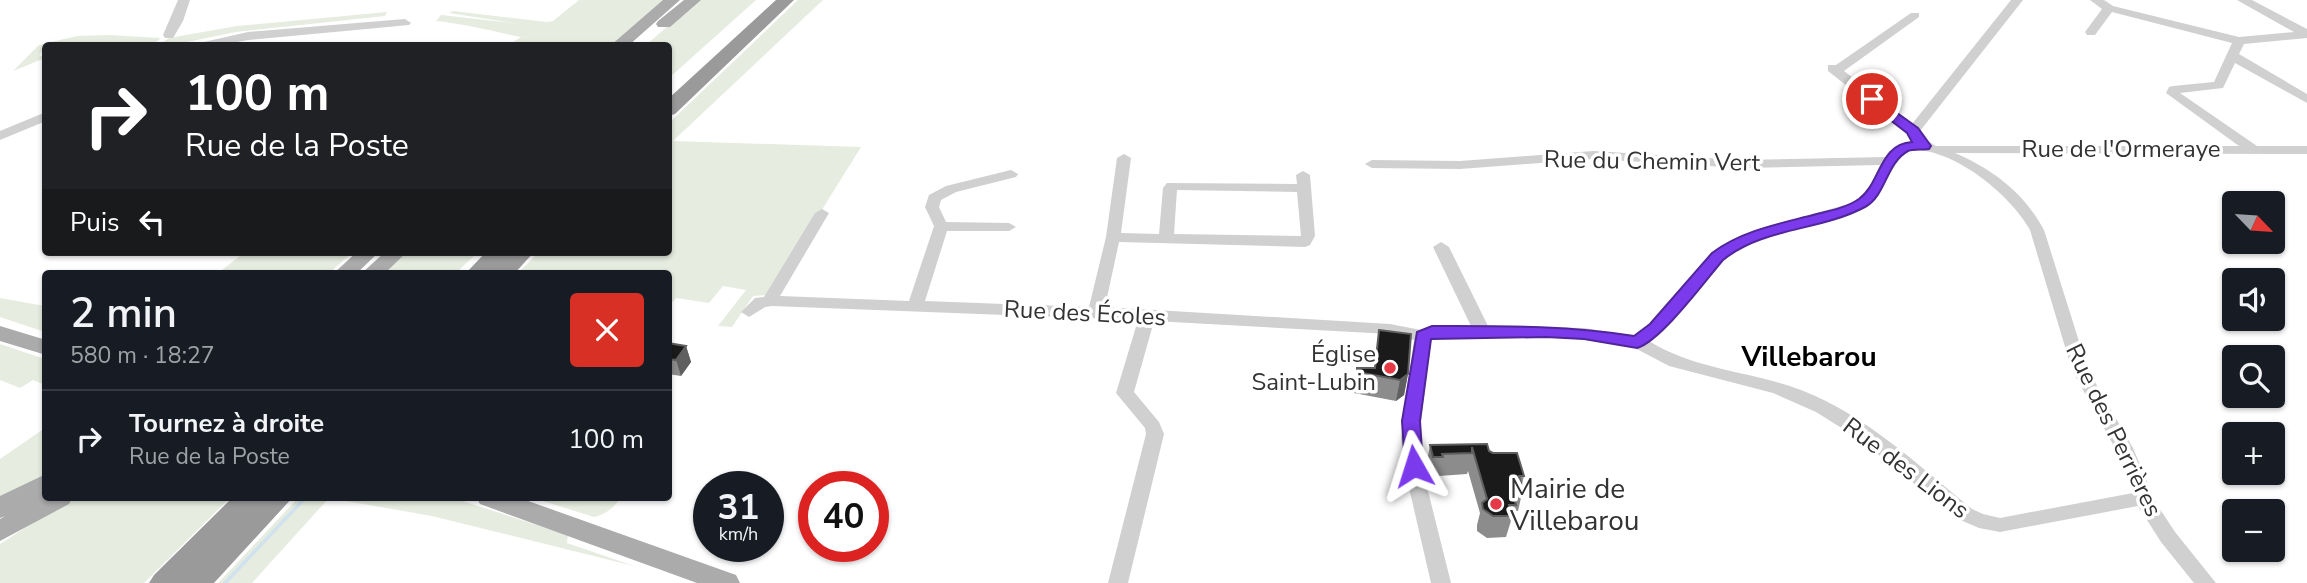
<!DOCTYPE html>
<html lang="fr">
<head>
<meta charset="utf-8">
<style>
  body { margin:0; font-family:"Nunito Sans",sans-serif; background:#242831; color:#f1f3f6; height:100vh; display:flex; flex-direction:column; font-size:26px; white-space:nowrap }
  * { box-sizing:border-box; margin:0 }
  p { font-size:23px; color:#9ea1a6 }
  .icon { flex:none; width:38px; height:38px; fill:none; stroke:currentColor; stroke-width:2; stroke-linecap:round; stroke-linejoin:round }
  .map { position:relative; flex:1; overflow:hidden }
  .details { position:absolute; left:42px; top:270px; width:630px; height:231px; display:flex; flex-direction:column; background:#171b24; border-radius:7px; box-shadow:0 2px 5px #0004 }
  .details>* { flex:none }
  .banner { position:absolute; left:42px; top:42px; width:630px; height:214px; border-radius:7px; box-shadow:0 2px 5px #0004; background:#202124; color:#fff; overflow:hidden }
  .needle { width:46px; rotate:115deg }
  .controls { position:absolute; left:2222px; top:191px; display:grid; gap:14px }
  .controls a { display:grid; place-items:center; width:63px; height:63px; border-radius:7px; background:#171b24; box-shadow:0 2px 5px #0004; font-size:35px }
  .speed { position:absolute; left:693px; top:471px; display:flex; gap:14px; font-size:35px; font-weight:700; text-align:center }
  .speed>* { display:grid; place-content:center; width:91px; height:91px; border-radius:50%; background:#171b24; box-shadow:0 2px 5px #0004; line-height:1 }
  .speed small { font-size:18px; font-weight:400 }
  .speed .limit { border:10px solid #d22; background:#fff; color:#111 }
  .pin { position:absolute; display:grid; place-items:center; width:60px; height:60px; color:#fff; margin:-30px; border:4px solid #fff; border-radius:50%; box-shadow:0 2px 7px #0007 }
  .me { position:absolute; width:77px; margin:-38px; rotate:354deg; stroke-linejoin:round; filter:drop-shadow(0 0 5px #0008) }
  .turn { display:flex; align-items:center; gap:24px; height:147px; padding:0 28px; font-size:32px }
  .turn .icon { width:91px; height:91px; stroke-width:2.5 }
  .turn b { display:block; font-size:49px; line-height:60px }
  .then { display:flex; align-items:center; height:66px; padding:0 28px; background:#0003; gap:14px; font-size:26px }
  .round { display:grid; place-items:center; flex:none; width:74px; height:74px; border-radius:7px; background:#242831 }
  .summary { display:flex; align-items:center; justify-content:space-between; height:119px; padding:0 28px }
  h1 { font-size:42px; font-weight:600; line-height:52px }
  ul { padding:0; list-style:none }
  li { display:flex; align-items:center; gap:21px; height:98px; padding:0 28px; border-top:2px solid #363941 }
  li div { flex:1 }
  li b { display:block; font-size:26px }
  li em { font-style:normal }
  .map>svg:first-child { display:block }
  .green { fill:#e6ecdf }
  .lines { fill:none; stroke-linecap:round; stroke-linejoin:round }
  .stream { stroke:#cfe2ee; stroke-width:3.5 }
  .minor { fill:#d0d0d0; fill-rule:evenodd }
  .major { fill:#ababab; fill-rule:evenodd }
  .highway { fill:#9a9a9a; fill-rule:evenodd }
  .wall { fill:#8c8c8c }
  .shaded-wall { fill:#5f5f5f }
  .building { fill:#1a1a1a; stroke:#5f5f5f; stroke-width:2 }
  .route { fill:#7c3aed; stroke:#51269a; stroke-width:2 }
  .poi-dot { fill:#e63946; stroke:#fff; stroke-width:2.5 }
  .labels { text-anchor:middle; stroke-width:7; stroke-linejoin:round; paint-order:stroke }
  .street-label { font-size:24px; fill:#333; stroke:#fff }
  .poi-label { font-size:24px; fill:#333; stroke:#fff; text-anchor:end }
  .quarter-label { font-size:28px; font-weight:bold; fill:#000; stroke:#fff }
  .near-poi-label { font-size:28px; fill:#333; stroke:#fff; text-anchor:start }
</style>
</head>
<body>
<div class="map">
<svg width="2307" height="583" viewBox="0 0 2307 583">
  <rect width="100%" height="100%" fill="#fff"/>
  <path class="green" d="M579 0H667L612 45H509L521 37C492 31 465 24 436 21L441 15 520 24 449 13 453 11 547 22 553 21Z
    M698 0H756L669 78 668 46H645Z
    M798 0H823L673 141 861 147 769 295 753 296 732 327 718 326 746 290 723 286 709 303 676 298 669 306 668 273H518L539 252H668L669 123Z
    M387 12 385 16 236 32 172 45 157 46 169 38 237 26Z
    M109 35 161 38 152 45 46 46 39 55 45 58 13 71 39 45 77 36Z
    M245 252H353L329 273H218Z
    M406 252H478L456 273H381Z
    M0 298 45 306V332L0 317Z
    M0 344 45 359V385L33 380 20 388 0 380Z
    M45 428V477L0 502V459Z
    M73 497H231L144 583H0V544Z
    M299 497H450L568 535 567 543 634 566 432 516 329 498 252 583H218Z
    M530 497H621C615 507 605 515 594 517Z"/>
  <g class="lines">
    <path class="stream" d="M225 583 306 497"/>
    <path class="minor" d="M178 0H190L183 21 173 38H165L163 35Z
      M2011 0H2023L1920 131 1923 138 1936 146H2239L2166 93 2169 87 2173 86 2214 82 2232 43 2112 12 2095 35H2087L2085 32 2102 9 2090 0H2104L2113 6 2239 37 2294 32 2237 0H2252L2307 29V38L2244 44 2239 54 2307 94V103L2235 63 2223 88 2180 93 2257 146H2307V154L1955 153C1994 170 2024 193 2044 230L2088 370 2133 448 2156 503 2175 532 2216 583H2194L2161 542 2138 506 2000 532 1979 528 1958 519 1859 439 1816 412 1773 393 1669 366 1633 347 1584 338 1435 336 1431 339 1419 438 1425 479 1451 583H1431L1407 479 1401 438 1414 340 1390 334 1154 321 1134 392 1159 422 1164 434 1128 583H1108L1146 434 1145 428 1116 393 1138 320 772 306 765 307 749 317 741 312 755 298 764 297 815 213 822 209 829 213 780 296 909 301 934 226 925 207 929 195 946 186 1011 170 1018 174 1016 177 956 192 941 200 939 207 946 222 1009 223 1016 227 1009 231H947L925 301 1089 307 1106 237 1117 158 1124 154 1131 158 1121 233 1159 234 1163 188 1167 183 1297 184 1296 175 1303 171 1310 175 1315 236 1310 245 1305 247 1119 242 1105 307 1390 324 1421 330 1432 326H1471L1433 247 1441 242 1449 247 1488 326 1584 328 1635 336 1650 323 1712 254 1734 239 1759 229 1852 203 1868 190 1880 165 1742 168 1593 159 1460 169 1372 168 1365 164 1372 160 1460 161 1593 151 1742 160 1886 157 1898 145 1912 142 1907 133 1828 71V65H1836L1911 13H1919V17L1844 71 1912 124ZM1909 150C1952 147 2010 194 2030 230L2072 370 2115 448 2133 493 2000 518 1983 514 1972 509C1919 466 1866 415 1801 390 1751 371 1695 370 1649 341 1680 315 1700 273 1734 252 1774 227 1821 228 1862 209 1886 195 1887 165 1909 150ZM1177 190 1297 192 1301 236 1174 234Z
      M405 19 411 23 409 25 248 40 215 46H186L248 32Z
      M46 112V121L0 140V131Z"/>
    <path class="major" d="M663 0H680L628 46H610Z
      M684 0H701L670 27H658L656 24 658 21Z
      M357 252H379L357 273H334Z
      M385 252H407L385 273H362Z
      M0 326 46 340V355L0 341Z
      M46 474V497H73L69 504 0 541V519L5 516 0 518V496Z
      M476 497H517L736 575 740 583H697L480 504Z"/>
    <path class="highway" d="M776 0H794L675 114 668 116V99Z
      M486 252H534L515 273H491L492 271 490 273H466Z
      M233 497H293L214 583H149L154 575Z"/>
  </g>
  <path class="wall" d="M1379 330 1408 374 1404 395 1396 401 1354 393 1357 368H1374Z
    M668 343 686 346 691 362 681 376 668 374Z
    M1430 445 1489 451 1524 476 1522 484 1523 489 1518 511H1514L1506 537 1487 538 1477 531V525L1480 513 1468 471 1467 474 1439 476 1438 478 1429 479 1426 467Z"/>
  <path class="shaded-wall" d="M686 346 691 362 681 376 676 360Z
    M1408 374 1404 395 1396 401 1400 380Z"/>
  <path class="building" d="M1379 330 1411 334 1408 374 1400 380 1357 372V368H1375Z
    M668 343 686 346 676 360 668 359Z
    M1487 444 1489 451 1493 453H1517L1524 476H1519L1523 489H1511L1516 505H1509L1512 516H1493L1483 509 1482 503 1487 499 1472 447V453L1442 454 1443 457H1433L1430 445Z"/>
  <path class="route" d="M1872 95 1918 128 1931 146 1929 149C1923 150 1913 149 1908 151 1886 163 1886 196 1865 207 1820 231 1764 227 1723 260 1705 281 1661 341 1637 348L1584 339 1546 337 1431 339 1420 421 1423 466 1420 471H1407L1405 466 1402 421 1417 332 1432 326C1500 326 1567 325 1634 336L1650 324 1712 253C1741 231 1778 224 1813 215 1828 211 1846 208 1859 199 1881 183 1879 144 1912 142L1907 133 1867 102 1865 99Z"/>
  <g class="poi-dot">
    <circle cx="1390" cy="368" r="7"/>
    <circle cx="1496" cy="504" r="7"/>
  </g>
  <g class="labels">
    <g class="street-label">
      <text x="2121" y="157">Rue de l'Ormeraye</text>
      <text transform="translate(1652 161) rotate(1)" y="8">Rue du Chemin Vert</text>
      <text transform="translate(1085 313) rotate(3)" y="8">Rue des Écoles</text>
      <text transform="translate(2114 430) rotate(64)" y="8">Rue des Perrières</text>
      <text transform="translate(1906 468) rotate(37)" y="8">Rue des Lions</text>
    </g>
    <g class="poi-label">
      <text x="1376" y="362">Église<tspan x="1376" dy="28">Saint-Lubin</tspan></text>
    </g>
    <g class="quarter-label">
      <text x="1809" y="366">Villebarou</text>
    </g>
    <g class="near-poi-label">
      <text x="1510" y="498">Mairie de<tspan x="1510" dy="32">Villebarou</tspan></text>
    </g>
  </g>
</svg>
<div class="controls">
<a><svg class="needle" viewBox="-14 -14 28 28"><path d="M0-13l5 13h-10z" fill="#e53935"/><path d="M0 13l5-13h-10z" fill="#9ea1a6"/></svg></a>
<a><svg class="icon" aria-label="sound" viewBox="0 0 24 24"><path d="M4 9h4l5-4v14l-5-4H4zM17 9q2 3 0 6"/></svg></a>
<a><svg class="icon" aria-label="search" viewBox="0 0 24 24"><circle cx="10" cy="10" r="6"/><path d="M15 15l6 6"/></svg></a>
<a>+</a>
<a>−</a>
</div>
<div class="speed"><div>31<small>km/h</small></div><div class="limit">40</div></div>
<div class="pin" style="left:1872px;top:99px;background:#d93025"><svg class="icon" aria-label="arrive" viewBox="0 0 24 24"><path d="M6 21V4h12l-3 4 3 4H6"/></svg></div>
<svg class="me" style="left:1414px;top:466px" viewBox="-20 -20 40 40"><path d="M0-17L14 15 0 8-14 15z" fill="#7c3aed" stroke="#fff" stroke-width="4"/></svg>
<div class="banner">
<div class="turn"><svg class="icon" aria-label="right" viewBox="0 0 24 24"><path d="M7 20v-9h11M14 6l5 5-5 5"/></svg><div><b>100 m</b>Rue de la Poste</div></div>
<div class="then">Puis<svg class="icon" aria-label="left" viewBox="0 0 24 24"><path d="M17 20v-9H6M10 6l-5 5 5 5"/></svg></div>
</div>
<section class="details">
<div class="summary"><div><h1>2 min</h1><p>580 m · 18:27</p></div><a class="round" style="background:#d93025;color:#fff"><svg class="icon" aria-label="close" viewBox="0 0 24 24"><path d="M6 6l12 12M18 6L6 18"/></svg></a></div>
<ul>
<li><svg class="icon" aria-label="right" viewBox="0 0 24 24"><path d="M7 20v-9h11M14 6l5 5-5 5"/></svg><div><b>Tournez à droite</b><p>Rue de la Poste</p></div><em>100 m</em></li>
</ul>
</section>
</div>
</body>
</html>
